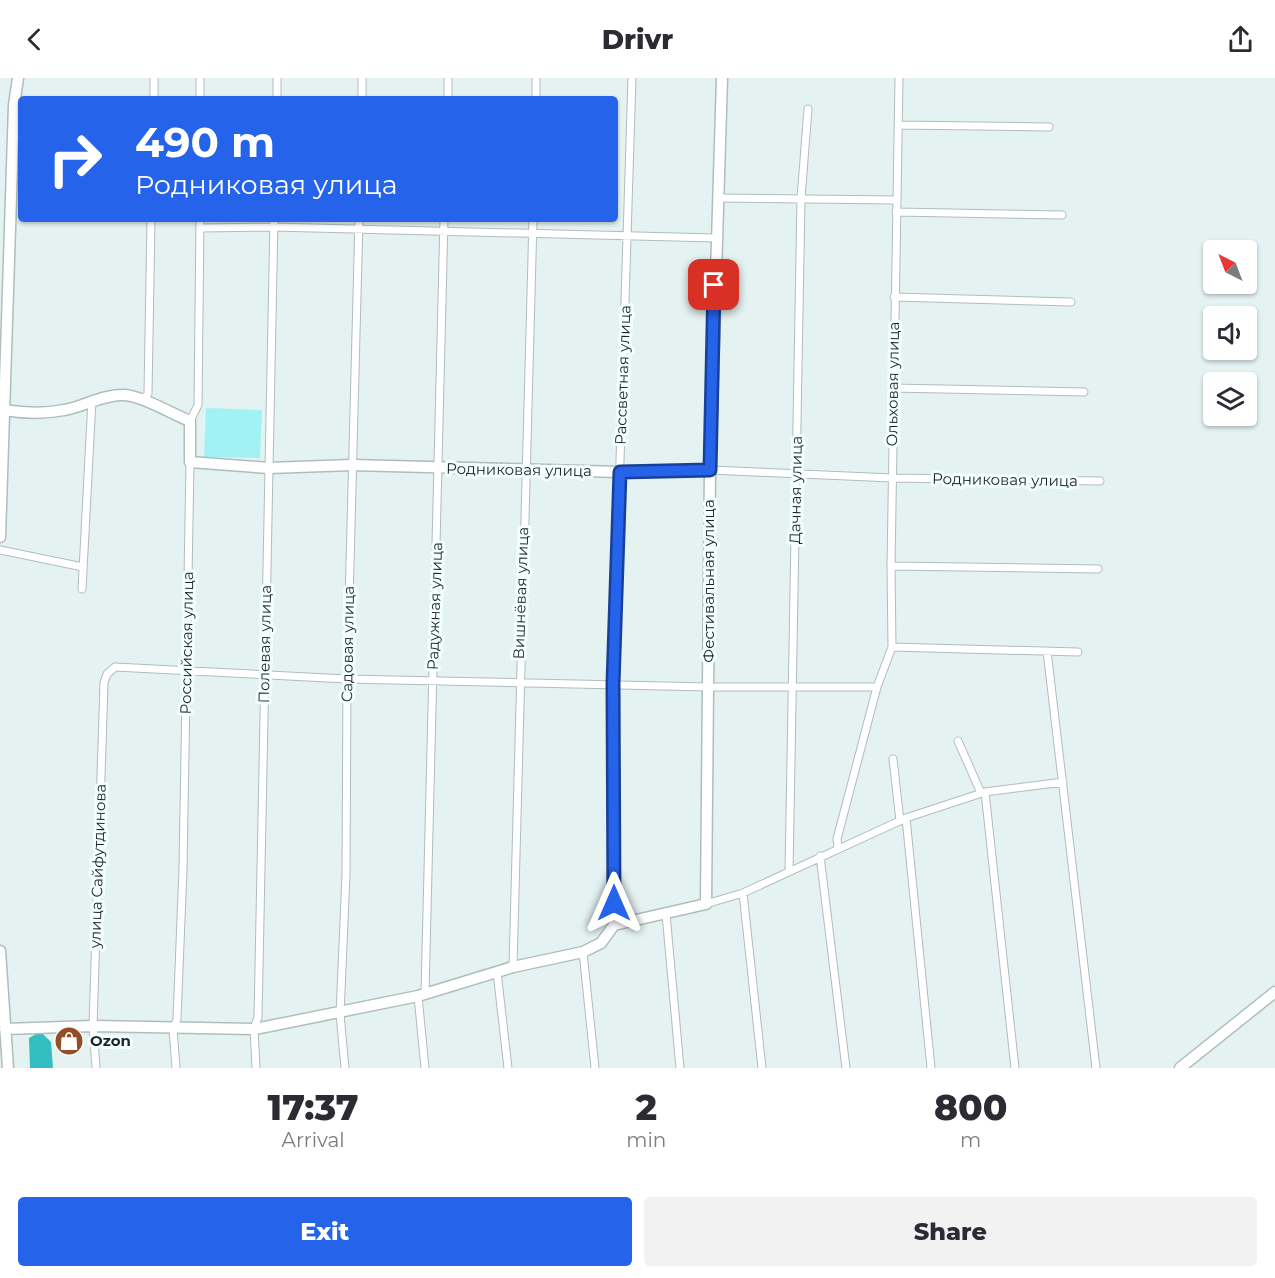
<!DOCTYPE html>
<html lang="en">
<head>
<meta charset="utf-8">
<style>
  body { margin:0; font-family:Montserrat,sans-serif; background:#f2f2f3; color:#2b2b33; height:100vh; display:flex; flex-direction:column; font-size:22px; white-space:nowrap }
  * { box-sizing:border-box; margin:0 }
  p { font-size:20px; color:#7c7c81 }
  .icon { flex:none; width:33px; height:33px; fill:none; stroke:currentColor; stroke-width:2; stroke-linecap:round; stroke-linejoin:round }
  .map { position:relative; height:990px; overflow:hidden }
  .drawer { display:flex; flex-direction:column; background:#fff; flex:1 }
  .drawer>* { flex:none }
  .top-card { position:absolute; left:18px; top:18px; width:600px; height:126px; border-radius:6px; box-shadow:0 2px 4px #0004; background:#2563eb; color:#fff; overflow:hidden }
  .needle { width:39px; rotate:318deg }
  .fabs { position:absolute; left:1203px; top:162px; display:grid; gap:12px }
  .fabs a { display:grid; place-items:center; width:54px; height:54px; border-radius:6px; background:#fff; box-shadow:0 2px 4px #0004; font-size:30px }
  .pin { position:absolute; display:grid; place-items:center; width:51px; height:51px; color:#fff; margin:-26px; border-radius:12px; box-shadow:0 3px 9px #0006 }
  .me { position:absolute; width:66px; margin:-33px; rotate:0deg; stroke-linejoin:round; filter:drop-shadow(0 0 4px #0008) }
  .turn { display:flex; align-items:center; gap:21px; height:126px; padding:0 18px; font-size:27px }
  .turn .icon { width:78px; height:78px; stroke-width:2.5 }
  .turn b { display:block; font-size:42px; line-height:51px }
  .eta { display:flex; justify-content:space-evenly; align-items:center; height:102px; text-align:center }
  .eta b { font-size:36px; font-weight:800; line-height:42px }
  .button { display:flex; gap:12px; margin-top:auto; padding:12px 18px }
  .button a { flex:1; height:69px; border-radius:6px; background:#2563eb; color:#fff; font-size:24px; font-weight:800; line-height:69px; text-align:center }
  .button a+a { background:#f2f2f3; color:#2b2b33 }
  header { display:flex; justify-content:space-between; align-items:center; height:78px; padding:0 18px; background:#fff; font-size:27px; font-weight:800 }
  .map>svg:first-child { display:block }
  .green { fill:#a2f2f4 }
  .forest { fill:#33bec1 }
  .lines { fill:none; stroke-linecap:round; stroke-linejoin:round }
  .street-casing { stroke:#b0bdbd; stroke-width:9 }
  .secondary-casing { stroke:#b0bdbd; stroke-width:13 }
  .street { stroke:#fff; stroke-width:7 }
  .secondary { stroke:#fff; stroke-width:10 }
  .route-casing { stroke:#184099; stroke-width:15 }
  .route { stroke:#2563eb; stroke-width:10 }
  .labels { text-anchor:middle; stroke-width:6; stroke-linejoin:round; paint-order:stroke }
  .street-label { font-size:15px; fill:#1e2323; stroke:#f3ffff }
  .poi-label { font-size:15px; font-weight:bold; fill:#1e2323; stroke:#f3ffff; text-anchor:start }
</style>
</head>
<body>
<header><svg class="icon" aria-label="back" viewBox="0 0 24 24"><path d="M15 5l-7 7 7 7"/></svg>Drivr<svg class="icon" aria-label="share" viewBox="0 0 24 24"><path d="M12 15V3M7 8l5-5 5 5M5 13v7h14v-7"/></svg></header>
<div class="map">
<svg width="1275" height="990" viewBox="0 0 1275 990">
  <rect width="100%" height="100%" fill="#e4f2f2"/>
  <path class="green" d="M206 330 262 332 260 380 204 379Z"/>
  <path class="forest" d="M36 956H43L51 964 53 990H30L29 960Z"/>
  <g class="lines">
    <g class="street-casing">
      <path id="street" d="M200 0V21
        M154 21V0
        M277 21V0
        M362 21V0
        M448 21V0
        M536 21V0
        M899 47 1049 49
        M717 120 897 122
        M896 134 1062 137
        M200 150 274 149 715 160
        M894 219 1071 224
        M893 310 1084 314
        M143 321 148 316 151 141
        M190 343 198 327 200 141
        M710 392 892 400 1100 403
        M0 472 83 489
        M891 488 1098 491
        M82 511 92 322
        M892 569 1078 574
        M1047 573 1096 990
        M958 663 981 715
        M893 681 900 743
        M985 714 1015 990
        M906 740 931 990
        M838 770 837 761 877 609 892 569 891 488 899 0
        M820 778 846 990
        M789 794 801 120 808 31
        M743 815 762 990
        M706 826 743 815 906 740 985 714 1063 704
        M666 836 680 990
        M614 847 613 606 632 0
        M583 874 595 990
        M513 889 533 141
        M497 894 508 990
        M425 915 444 141
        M418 918 425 990
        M96 990 93 948 104 605 107 596 115 589 347 601 709 609H877
        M176 990 173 951 177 941 183 791 190 384
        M256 990 254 951 258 939 274 141
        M345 990 340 936 346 797 347 601 359 141"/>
    </g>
    <g class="secondary-casing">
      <path id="secondary" d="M4 332C23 335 44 336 64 332 83 329 101 317 122 317 139 316 172 336 190 343V384L269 390 352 387 620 394 710 392
        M0 459 14 27 18 0
        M0 873 8 990
        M5 951 93 948 254 951 270 948 418 918 513 889 583 874 601 865 614 847 706 826 710 392 722 0
        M1180 990 1275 914"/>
    </g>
    <use href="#street" class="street"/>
    <use href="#secondary" class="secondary"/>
  </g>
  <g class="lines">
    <g class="route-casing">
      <path id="route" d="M614 825 613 606 620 394 710 392 714 207"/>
    </g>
    <use href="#route" class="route"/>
  </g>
  <defs>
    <g id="shop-disc" transform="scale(1.5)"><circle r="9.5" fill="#944e27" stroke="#f3ffff"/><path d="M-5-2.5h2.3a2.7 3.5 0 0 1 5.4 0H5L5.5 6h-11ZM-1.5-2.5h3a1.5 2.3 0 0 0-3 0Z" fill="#fff"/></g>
  </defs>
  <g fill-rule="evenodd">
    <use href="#shop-disc" x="69" y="963"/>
  </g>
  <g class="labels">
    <g class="street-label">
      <text transform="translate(623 297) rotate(-88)" y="5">Рассветная улица</text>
      <text transform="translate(893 306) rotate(-89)" y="5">Ольховая улица</text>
      <text transform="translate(519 392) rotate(1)" y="5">Родниковая улица</text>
      <text transform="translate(1005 402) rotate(1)" y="5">Родниковая улица</text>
      <text transform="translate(796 412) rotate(-89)" y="5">Дачная улица</text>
      <text transform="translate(709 503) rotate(-90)" y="5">Фестивальная улица</text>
      <text transform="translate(521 515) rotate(-88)" y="5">Вишнёвая улица</text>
      <text transform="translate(435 528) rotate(-88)" y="5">Радужная улица</text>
      <text transform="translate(187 565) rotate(-89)" y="5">Российская улица</text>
      <text transform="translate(265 566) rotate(-89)" y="5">Полевая улица</text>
      <text transform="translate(348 566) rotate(-89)" y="5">Садовая улица</text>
      <text transform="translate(98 788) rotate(-88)" y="5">улица Сайфутдинова</text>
    </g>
    <g class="poi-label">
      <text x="90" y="968">Ozon</text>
    </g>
  </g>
</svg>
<div class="fabs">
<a><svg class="needle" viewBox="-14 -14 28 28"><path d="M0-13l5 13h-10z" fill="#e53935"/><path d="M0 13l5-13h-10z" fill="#7c7c81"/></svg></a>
<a><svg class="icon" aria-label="sound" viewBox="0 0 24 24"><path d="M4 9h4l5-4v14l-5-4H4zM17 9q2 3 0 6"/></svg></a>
<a><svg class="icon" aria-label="layers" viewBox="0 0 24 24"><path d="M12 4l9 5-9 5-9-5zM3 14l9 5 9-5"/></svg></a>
</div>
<div class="pin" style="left:714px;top:207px;background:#d93025"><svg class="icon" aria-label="arrive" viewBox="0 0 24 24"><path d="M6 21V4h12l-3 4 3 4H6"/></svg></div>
<svg class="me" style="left:614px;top:825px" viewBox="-20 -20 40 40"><path d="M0-17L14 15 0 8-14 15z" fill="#2563eb" stroke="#fff" stroke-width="4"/></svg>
<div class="top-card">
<div class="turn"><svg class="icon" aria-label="right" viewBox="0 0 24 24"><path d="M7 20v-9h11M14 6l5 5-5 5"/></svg><div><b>490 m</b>Родниковая улица</div></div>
</div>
</div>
<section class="drawer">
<div class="eta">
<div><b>17:37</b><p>Arrival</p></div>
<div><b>2</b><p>min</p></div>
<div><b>800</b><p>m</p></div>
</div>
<div class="button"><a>Exit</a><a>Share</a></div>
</section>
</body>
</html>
